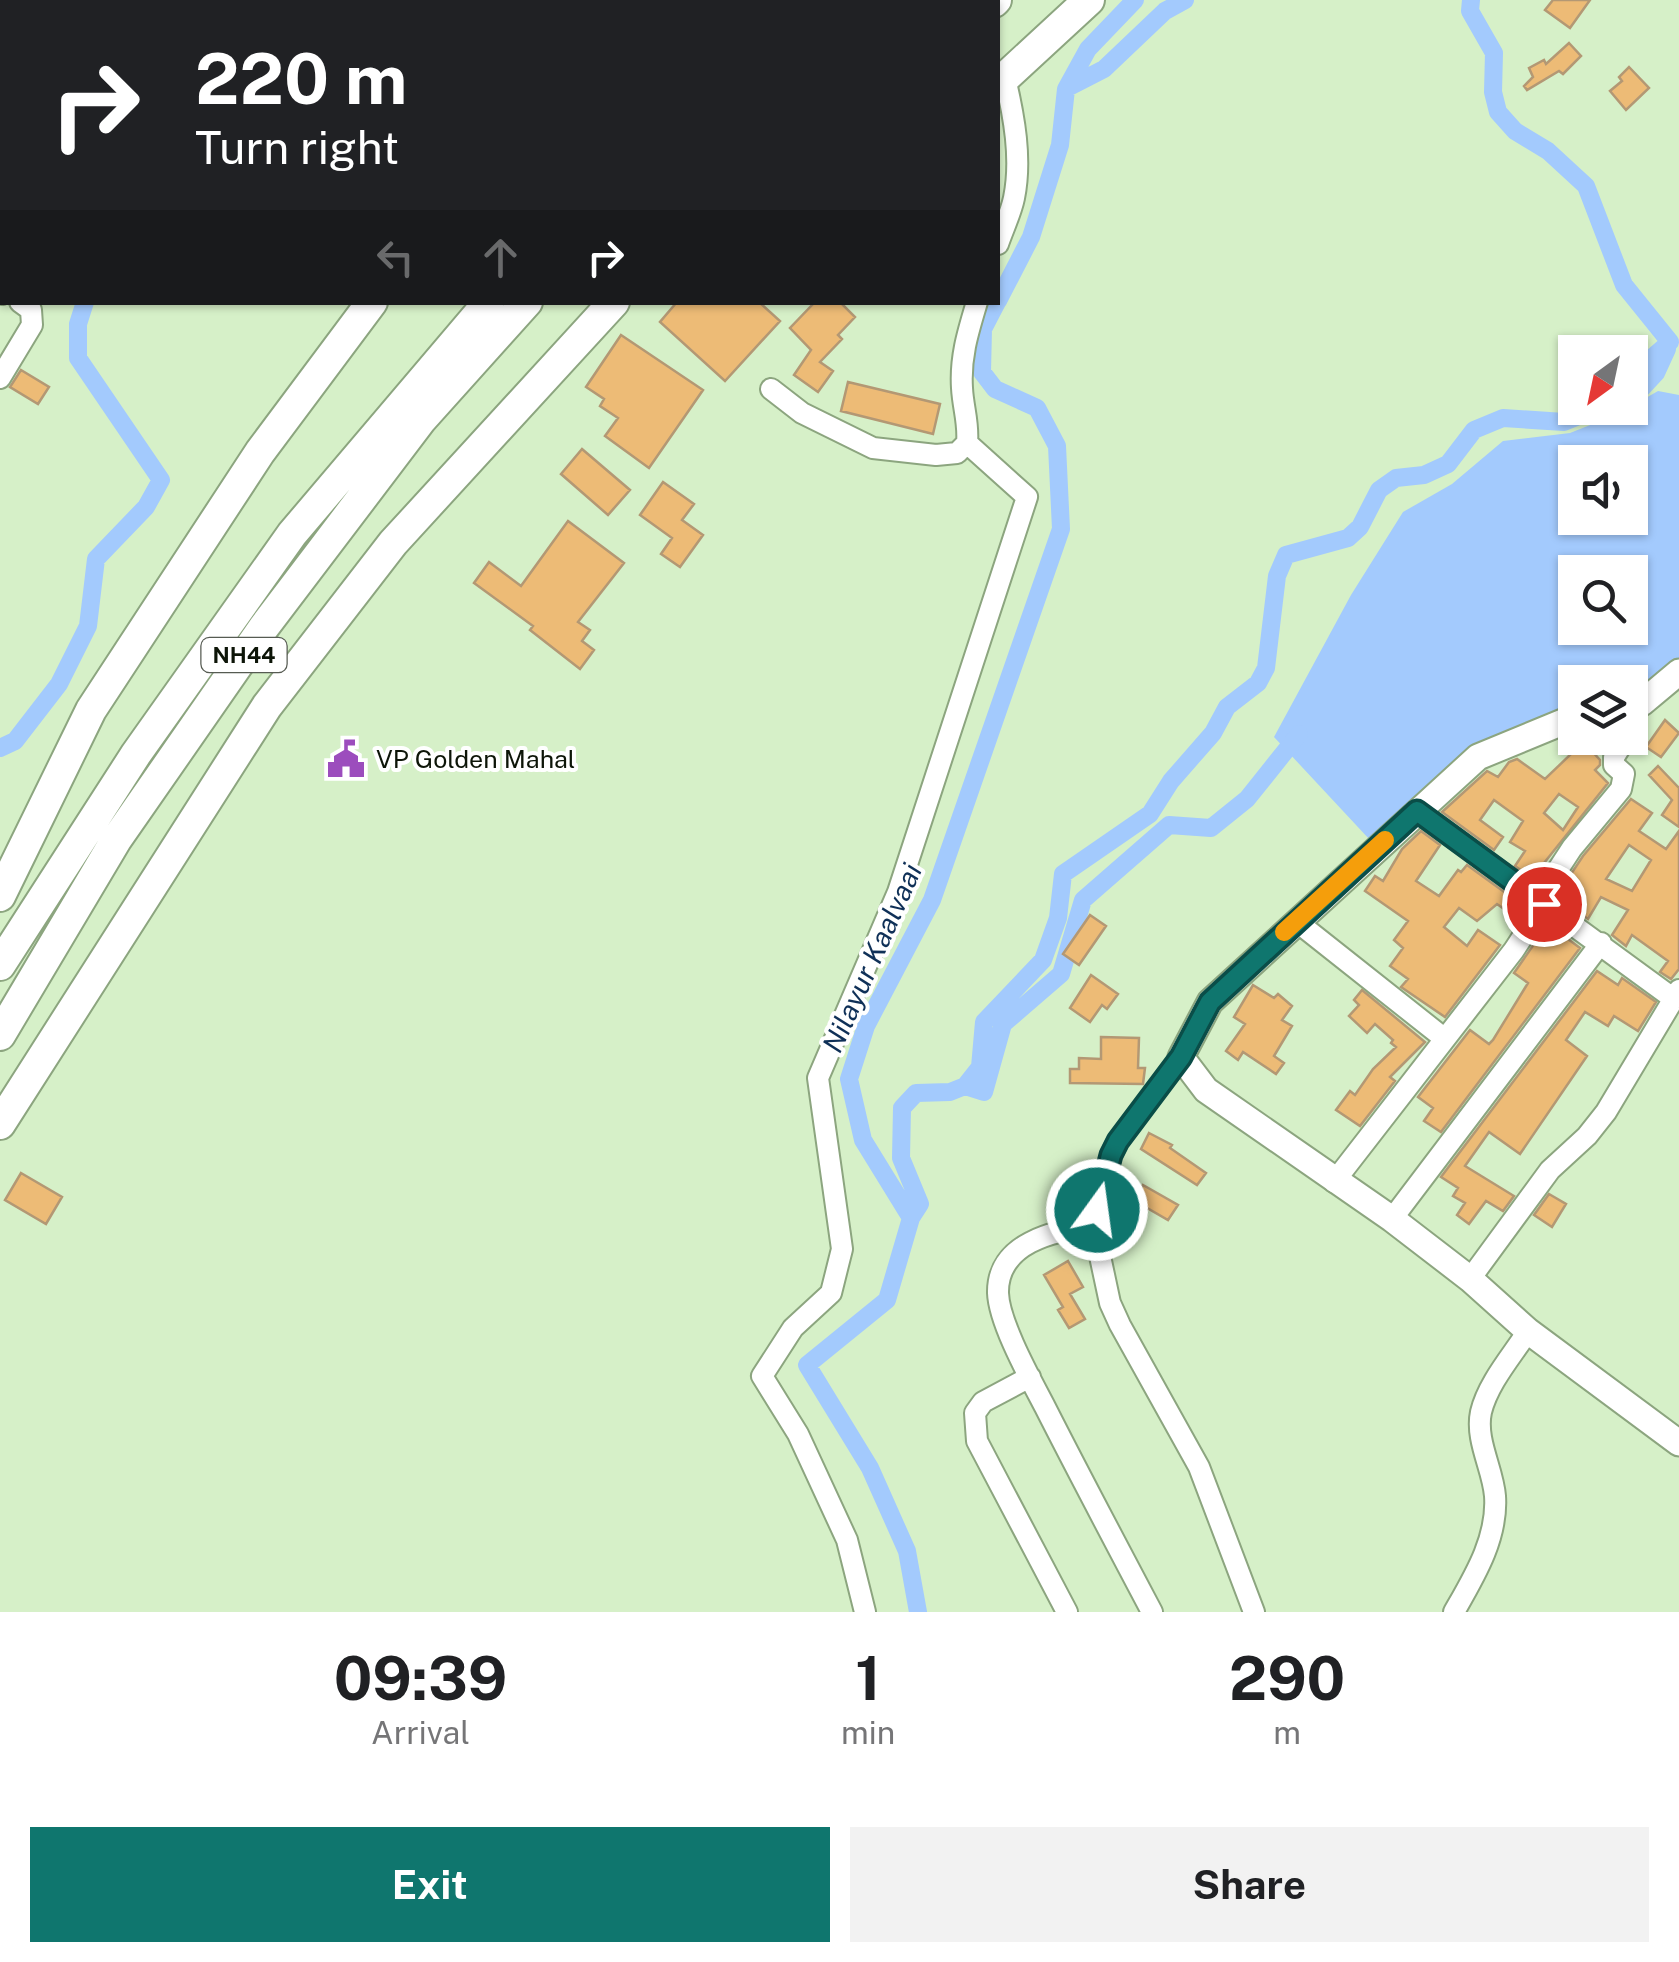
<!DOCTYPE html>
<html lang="en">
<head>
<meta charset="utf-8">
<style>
  body { margin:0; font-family:"Public Sans",sans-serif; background:#f2f2f2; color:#202124; height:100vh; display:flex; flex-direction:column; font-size:38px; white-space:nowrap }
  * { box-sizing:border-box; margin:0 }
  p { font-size:32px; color:#757577 }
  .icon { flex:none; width:55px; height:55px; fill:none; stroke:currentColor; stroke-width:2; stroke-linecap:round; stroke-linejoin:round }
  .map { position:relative; height:1612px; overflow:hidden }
  .panel { display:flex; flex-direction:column; background:#fff; flex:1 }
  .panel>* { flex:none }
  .hud { position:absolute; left:0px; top:0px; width:1000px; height:305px; box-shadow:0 2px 8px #0004; background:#202124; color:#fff; overflow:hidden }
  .needle { width:65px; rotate:213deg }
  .buttons { position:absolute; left:1558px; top:335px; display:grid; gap:20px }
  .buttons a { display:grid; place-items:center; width:90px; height:90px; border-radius:0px; background:#fff; box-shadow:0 2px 8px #0004; font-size:50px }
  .pin { position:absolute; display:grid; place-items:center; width:85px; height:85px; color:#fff; margin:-42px; border:5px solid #fff; border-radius:50%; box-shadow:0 2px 10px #0007 }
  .me { position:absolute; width:110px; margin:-55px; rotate:14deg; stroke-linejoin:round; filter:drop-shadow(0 0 8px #0008) }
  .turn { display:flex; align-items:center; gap:35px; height:210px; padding:0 30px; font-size:45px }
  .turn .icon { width:130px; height:130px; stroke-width:2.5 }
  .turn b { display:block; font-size:70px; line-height:85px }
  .lanes { display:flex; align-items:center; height:95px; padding:0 30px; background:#0003; justify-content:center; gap:50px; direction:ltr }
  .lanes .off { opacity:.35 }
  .eta { display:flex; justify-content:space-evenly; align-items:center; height:170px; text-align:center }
  .eta b { font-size:60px; font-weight:700; line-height:70px }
  .action { display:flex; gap:20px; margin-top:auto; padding:20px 30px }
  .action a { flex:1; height:115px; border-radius:0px; background:#0f766e; color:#fff; font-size:40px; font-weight:700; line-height:115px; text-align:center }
  .action a+a { background:#f2f2f2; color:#202124 }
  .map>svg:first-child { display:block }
  .water { fill:#a3cafd; fill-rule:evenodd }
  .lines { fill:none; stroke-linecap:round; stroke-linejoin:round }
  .canal { stroke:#a3cafd; stroke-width:18 }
  .building { fill:#edbb76; stroke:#b39874; stroke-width:2.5; fill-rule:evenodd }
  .minor-casing { stroke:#8ca57f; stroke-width:24 }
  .major-casing { stroke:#8ca57f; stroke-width:29 }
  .highway-casing { stroke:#8ca57f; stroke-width:34 }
  .minor { stroke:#fff; stroke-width:20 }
  .major { stroke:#fff; stroke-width:25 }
  .highway { stroke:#fff; stroke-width:30 }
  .route-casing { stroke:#0a4d48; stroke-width:25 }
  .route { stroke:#0f766e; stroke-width:18 }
  .slow { stroke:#f59e0b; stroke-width:18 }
  .labels { text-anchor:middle; stroke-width:8; stroke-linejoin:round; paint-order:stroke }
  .shield { fill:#fff; stroke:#565b52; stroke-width:2.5 }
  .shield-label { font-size:22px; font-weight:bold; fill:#0d1508 }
  .poi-label { font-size:25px; fill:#0d1508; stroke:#fff; text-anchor:start }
  .water-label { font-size:28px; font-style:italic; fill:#0f3057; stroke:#fff }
</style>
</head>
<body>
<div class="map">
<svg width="1679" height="1612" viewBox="0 0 1679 1612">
  <rect width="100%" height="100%" fill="#d6f0c8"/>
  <path class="water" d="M1658 391 1679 395V658L1668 673 1630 697V682H1575V709L1370 840 1274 737 1351 595 1403 512 1452 484 1503 441 1570 433 1618 414ZM1575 462H1630V518H1575ZM1575 572H1630V628H1575Z"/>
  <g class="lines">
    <path class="canal" d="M1471 0 1470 11 1494 53 1493 92 1498 112 1515 131 1548 151 1586 186 1624 285 1670 342 1639 369 1630 382
      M1067 88 1104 69 1165 11 1185 0
      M0 213 2 214
      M998 301 1031 237 1060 145 1066 89 1088 49 1135 0
      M1630 401 1656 373 1667 349
      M0 748 15 741 59 684 88 626 96 559 146 507 161 480 78 358V324L85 302
      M965 1086 984 1092 1003 1024 1061 974 1083 900 1169 825 1211 828 1247 799 1299 734
      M911 1218 920 1204 901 1158 902 1108 916 1093 950 1092 965 1086 980 1067 984 1022 1043 960 1058 918 1063 874 1150 814 1171 781 1213 733 1227 707 1258 683 1266 668 1277 576 1286 555 1348 538 1360 527 1379 490 1396 478 1424 475 1448 464 1474 430 1503 418 1564 422 1599 408
      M918 1612 907 1551 870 1468 807 1365 887 1300 911 1218 863 1140 849 1079 866 1026 932 900 1061 529 1057 446 1037 408 995 389 982 372 983 329 997 302"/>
  </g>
  <path class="building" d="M1553 0H1590L1570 28 1545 10Z
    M1569 43 1581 56 1563 74 1559 71 1527 90 1524 86 1533 77 1529 68 1544 60 1546 64Z
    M1629 67 1649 88 1626 110 1610 91 1622 81 1619 77Z
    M677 302H759L780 321 725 381 660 322Z
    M815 302H840L855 317 838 335 842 339 820 362 833 371 818 392 794 375 811 350 790 328Z
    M621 335 703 390 649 468 605 436 618 418 600 406 604 399 586 387Z
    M21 370 49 387 38 404 10 387Z
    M848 382 940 404 933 434 841 411Z
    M582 449 630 490 608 515 561 474Z
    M663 482 694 504 682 520 703 535 680 567 661 554 672 538 640 515Z
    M568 521 624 563 578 622 590 630 582 641 594 650 580 669 530 630 533 626 474 583 489 562 521 586Z
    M1665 720 1679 733 1661 757 1646 747Z
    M1580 738 1600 760V765L1595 770 1608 783 1532 878 1515 866 1525 851 1510 842 1523 821 1494 800 1480 820 1503 837 1494 850 1442 812 1487 771 1498 777 1509 762 1517 759 1545 779 1571 754 1566 749ZM1559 794 1578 807 1563 830 1544 813Z
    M1658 766 1679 788V827L1662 815 1672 800 1649 775Z
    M1631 799 1652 813 1639 831 1666 849 1679 831V969L1671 979 1660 972 1668 961 1632 935 1626 946 1612 935 1628 910 1601 897 1588 919 1560 899 1567 880 1583 856ZM1629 845 1651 860 1632 891 1606 879Z
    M1421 831 1440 845 1416 881 1439 896 1458 870 1461 872 1467 865 1525 907 1518 919 1497 904 1477 921 1459 908 1444 927 1467 946 1478 930 1500 945 1445 1017 1401 987 1408 979 1390 966 1403 948 1394 940 1408 921 1365 891 1375 876 1383 881 1402 849Z
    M1090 915 1106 926 1079 965 1063 954Z
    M1548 924 1580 948 1441 1132 1424 1121 1433 1108 1418 1097 1470 1030 1489 1044 1493 1040 1528 983 1514 973Z
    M1597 971 1618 985 1622 978 1656 1002 1638 1031 1614 1016 1608 1026 1585 1012 1566 1040 1587 1056 1520 1154 1489 1132 1465 1166 1514 1196 1503 1211 1486 1201 1469 1224 1457 1215 1465 1203 1453 1196 1458 1188 1441 1177Z
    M1091 975 1118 994 1107 1009 1102 1005 1090 1022 1070 1008Z
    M1253 985 1274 998 1278 994 1292 1006 1282 1020 1292 1026 1274 1056 1284 1063 1276 1074 1243 1052 1238 1060 1226 1051 1245 1024 1234 1017Z
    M1362 990 1425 1042 1390 1077 1395 1081 1360 1126 1336 1110 1350 1091 1355 1095 1373 1069 1396 1047 1391 1043 1393 1040 1375 1024 1367 1033 1349 1016 1359 1005 1354 1000Z
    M1101 1037 1139 1038 1138 1068H1145L1143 1084 1070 1083V1069H1079V1058L1101 1059Z
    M1149 1133 1172 1145 1170 1148 1206 1173 1197 1185 1141 1149Z
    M21 1173 62 1197 46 1224 5 1200Z
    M1143 1185 1178 1205 1168 1220 1147 1208 1143 1215 1131 1209Z
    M1549 1194 1566 1204 1552 1227 1534 1215Z
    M1068 1261 1083 1287 1070 1294 1085 1319 1069 1328 1058 1310 1063 1307 1044 1275Z"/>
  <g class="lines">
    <g class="minor-casing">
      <path id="minor" d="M102 2 104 0
        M280 2 281 0
        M0 169 2 165
        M998 244C1003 229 1011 213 1014 198 1022 159 1014 116 1005 78
        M0 293 2 294
        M0 378 32 325 31 310 20 302
        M771 389 802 413 873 448 936 455 957 453 967 443C969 423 963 408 962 388 960 357 968 332 977 302
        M1417 811 1674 999
        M1296 921 1445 1039
        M1181 1057 1118 1141 1111 1155 1097 1210 1094 1228 1110 1303 1120 1325 1199 1467 1254 1612
        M1334 1182 1514 950 1544 904 1555 874 1572 848 1621 789 1624 774 1614 765V757L1626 738
        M1392 1219 1601 943
        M1094 1228C1053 1229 997 1244 998 1293 999 1323 1031 1380 1045 1407 1080 1476 1116 1544 1152 1612
        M1470 1279 1550 1170 1587 1136 1606 1112 1679 990
        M1030 1377 983 1402 975 1413 977 1441 1067 1612
        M865 1612 847 1540 798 1434 762 1376 793 1328 831 1293 842 1249 818 1078 898 892 1027 497 967 443
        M1454 1612C1474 1577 1498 1538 1495 1496 1493 1469 1475 1440 1481 1412 1488 1383 1512 1356 1528 1331"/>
    </g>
    <g class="major-casing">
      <path id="major" d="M425 0 433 2
        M1630 707 1642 703 1679 672
        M1575 717 1478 757 1210 1002 1181 1057 1206 1090 1392 1219 1470 1279 1528 1331 1679 1443"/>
    </g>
    <g class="highway-casing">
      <path id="highway" d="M601 2 605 0
        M764 2 767 0
        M814 2 817 0
        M994 2 996 0
        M998 84 1089 0
        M0 896 91 710 260 452 372 302
        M0 965 136 754 292 534 489 302
        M0 1035 116 840 264 627 421 420 527 302
        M0 1124 267 706 393 543 614 302"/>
    </g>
    <use href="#minor" class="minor"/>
    <use href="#major" class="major"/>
    <use href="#highway" class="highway"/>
  </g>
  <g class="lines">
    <g class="route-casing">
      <path id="route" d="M1097 1210 1111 1155 1118 1141 1181 1057 1210 1002 1417 811 1544 904"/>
    </g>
    <use href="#route" class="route"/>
    <path class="slow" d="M1284 932 1385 840"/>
  </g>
  <defs>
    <g id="civic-bare" transform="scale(3)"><path d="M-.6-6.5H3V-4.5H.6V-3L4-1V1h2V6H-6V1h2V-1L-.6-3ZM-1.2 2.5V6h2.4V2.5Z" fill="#9c4dbd" stroke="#fff" stroke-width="2.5" paint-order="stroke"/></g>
  </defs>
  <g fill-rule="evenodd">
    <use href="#civic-bare" x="346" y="759"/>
  </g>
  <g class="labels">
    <rect class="shield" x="201.5" y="638" width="85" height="34" rx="8"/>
    <g class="shield-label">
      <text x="244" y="663">NH44</text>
    </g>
    <g class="poi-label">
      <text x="376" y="768">VP Golden Mahal</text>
    </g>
    <g class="water-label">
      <text transform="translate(872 958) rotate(-66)" y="10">Nilayur Kaalvaai</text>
    </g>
  </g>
</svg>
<div class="buttons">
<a><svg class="needle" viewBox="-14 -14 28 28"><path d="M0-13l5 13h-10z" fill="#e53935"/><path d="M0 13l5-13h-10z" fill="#757577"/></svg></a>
<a><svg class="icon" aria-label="sound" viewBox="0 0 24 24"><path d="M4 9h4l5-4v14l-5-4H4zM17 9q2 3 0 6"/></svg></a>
<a><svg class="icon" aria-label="search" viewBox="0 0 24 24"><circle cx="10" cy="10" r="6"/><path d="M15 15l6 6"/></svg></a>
<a><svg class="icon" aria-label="layers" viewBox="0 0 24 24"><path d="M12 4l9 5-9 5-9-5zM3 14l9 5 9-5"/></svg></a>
</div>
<div class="pin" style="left:1544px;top:904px;background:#d93025"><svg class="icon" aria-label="arrive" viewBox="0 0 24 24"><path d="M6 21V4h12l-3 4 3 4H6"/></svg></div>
<svg class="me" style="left:1097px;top:1210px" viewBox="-20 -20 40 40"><circle r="17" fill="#0f766e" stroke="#fff" stroke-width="3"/><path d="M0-11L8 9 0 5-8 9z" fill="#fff"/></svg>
<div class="hud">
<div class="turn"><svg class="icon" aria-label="right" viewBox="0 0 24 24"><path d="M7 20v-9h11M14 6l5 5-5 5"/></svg><div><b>220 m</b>Turn right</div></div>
<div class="lanes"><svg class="icon off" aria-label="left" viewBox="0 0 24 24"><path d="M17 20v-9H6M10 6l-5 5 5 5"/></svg><svg class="icon off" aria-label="ahead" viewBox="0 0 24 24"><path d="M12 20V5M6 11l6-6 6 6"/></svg><svg class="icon" aria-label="right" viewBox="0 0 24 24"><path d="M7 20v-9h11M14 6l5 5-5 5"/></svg></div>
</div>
</div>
<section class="panel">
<div class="eta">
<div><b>09:39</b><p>Arrival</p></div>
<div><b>1</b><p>min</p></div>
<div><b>290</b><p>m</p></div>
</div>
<div class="action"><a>Exit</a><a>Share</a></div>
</section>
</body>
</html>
